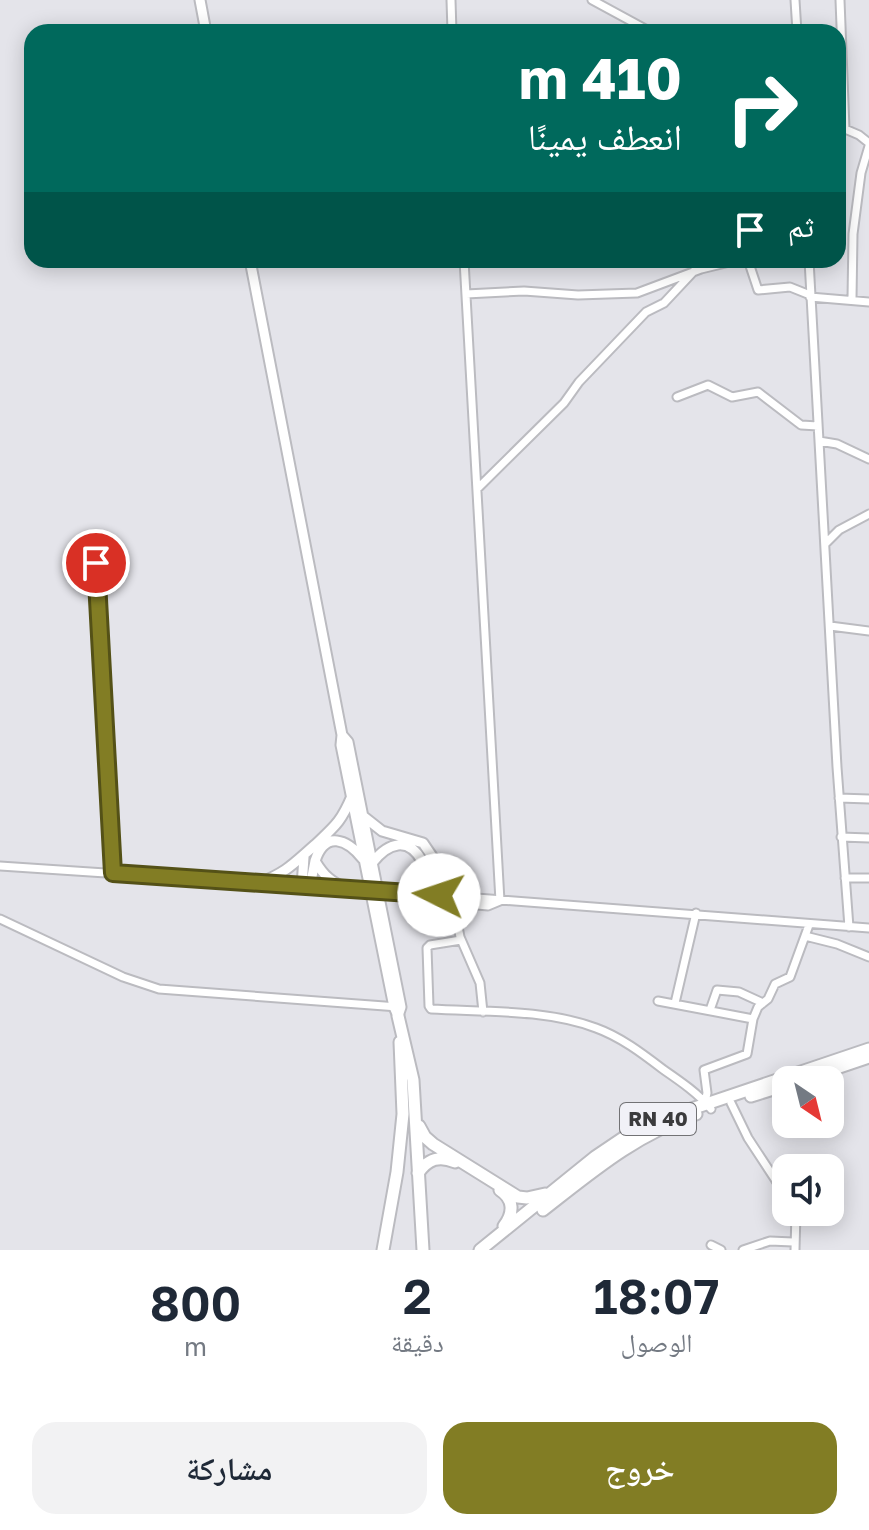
<!DOCTYPE html>
<html lang="ar">
<meta charset="utf-8">
<style>
:root{--surface:#fff;--page:#f2f2f3;--text:#1f2937;--muted:#747a83;--accent:#827d24}
body{margin:0;font-family:"Golos Text","Noto Naskh Arabic",sans-serif;background:var(--page);color:var(--text);direction:rtl;height:100vh;display:flex;flex-direction:column;font-size:30px;white-space:nowrap}
*{box-sizing:border-box;margin:0}
p{font-size:26px;color:var(--muted)}
.icon{flex:none;width:44px;height:44px;fill:none;stroke:currentColor;stroke-width:2;stroke-linecap:round;stroke-linejoin:round}
.map{position:relative;height:1250px;overflow:hidden;direction:ltr}
.drawer{display:flex;flex-direction:column;background:var(--surface);flex:1}
.drawer>*{flex:none}
.banner{position:absolute;left:24px;top:24px;width:822px;height:244px;border-radius:24px;box-shadow:0 4px 20px #0003;direction:rtl;background:#00695c;color:#fff;overflow:hidden}
.needle{width:52px;rotate:145deg}
.fabs{position:absolute;left:772px;top:1066px;display:grid;gap:16px}
.fabs a{display:grid;place-items:center;width:72px;height:72px;border-radius:16px;background:var(--surface);box-shadow:0 4px 20px #0003;font-size:40px}
.pin{position:absolute;display:grid;place-items:center;width:68px;height:68px;color:#fff;margin:-34px;border:4px solid #fff;border-radius:50%;box-shadow:0 2px 8px #0007}
.me{position:absolute;width:88px;margin:-44px;rotate:274deg;stroke-linejoin:round;filter:drop-shadow(0 0 6px #0008)}
.turn{display:flex;align-items:center;gap:28px;height:168px;padding:0 32px;font-size:36px}
.turn .icon{width:104px;height:104px;stroke-width:2.5}
.turn b{display:block;font-size:56px;line-height:68px}
.then{display:flex;align-items:center;height:76px;padding:0 32px;background:#0003;gap:16px;font-size:30px}
.eta{display:flex;justify-content:space-evenly;align-items:center;height:136px;text-align:center}
.eta b{font-size:48px;font-weight:600;line-height:56px}
.primary-button{display:flex;gap:16px;margin-top:auto;padding:16px 32px}
.primary-button a{flex:1;height:92px;border-radius:24px;background:var(--accent);color:#fff;font-size:32px;font-weight:600;line-height:92px;text-align:center}
.primary-button a+a{background:var(--page);color:var(--text)}
.map>svg:first-child{display:block}
.lines{fill:none;stroke-linecap:round;stroke-linejoin:round}
.minor-casing{stroke:#bbbbc0;stroke-width:11}
.major-casing{stroke:#bbbbc0;stroke-width:13}
.highway-casing{stroke:#bbbbc0;stroke-width:15}
.minor{stroke:#fff;stroke-width:7}
.major{stroke:#fff;stroke-width:9}
.highway{stroke:#fff;stroke-width:11}
.minor-bridge-casing{stroke:#bbbbc0;stroke-width:11;stroke-linecap:butt}
.minor-bridge{stroke:#fff;stroke-width:7}
.route-casing{stroke:#545117;stroke-width:20}
.route{stroke:#827d24;stroke-width:14}
.labels{text-anchor:middle;stroke-width:8;stroke-linejoin:round;paint-order:stroke}
.shield{fill:#f1f1f7;stroke:#727275;stroke-width:2}
.shield-label{font-size:20px;font-weight:bold;fill:#3b3b3d}
</style>
<div class="map">
<svg width="869" height="1250" viewBox="0 0 869 1250">
<rect width="100%" height="100%" fill="#e4e4ea"/>
<g class="lines">
<g class="minor-casing">
<path id="minor" d="M451 0 452 32
M592 0 651 32
M795 0 797 32
M840 0 845 129
M838 126 859 135 869 143
M464 260 500 901 488 906 456 903 454 905 460 937 480 983 483 1012
M748 260 758 290 790 287 810 295
M809 260 837 767 849 927
M466 294 524 291 578 295 637 293 701 269 738 260
M810 297 869 302
M852 299 853 234 861 173 869 146
M677 397 708 385 732 397 758 392 801 425 818 426
M819 441 837 444 869 459
M477 489 564 403 579 382 646 312 664 303 694 271
M826 543 839 530 869 514
M96 563 113 873
M830 626 869 631
M839 798 869 799
M841 837 869 838
M0 866 302 886
M845 878H869
M397 892 869 928
M0 919 123 977 159 989 398 1007
M805 936 837 944 869 957
M461 940 430 945 427 948 429 1006 431 1009C485 1012 545 1009 596 1028 621 1037 643 1054 664 1070 680 1081 699 1094 711 1109
M658 1001 753 1019
M675 1003 696 913
M710 1010 717 990 739 992 763 1003
M705 1102 707 1093 704 1070 747 1054 753 1019 758 1007 768 999 775 984 790 977 809 925
M731 1103 748 1138 786 1196
M711 1245 721 1250
M743 1250 770 1241 793 1242
M795 1250 796 1212"/>
</g>
<g class="major-casing">
<path id="major" d="M200 0 206 32
M250 260 342 735 341 745 394 1007 398 1016
M342 735 348 742 401 1007 398 1016
M363 816 382 831 423 843 446 877 474 899
M373 862C388 843 408 836 422 861 418 878 410 886 393 892
M423 864 434 895
M438 866 439 895
M258 884C288 871 291 866 315 845 335 826 341 822 352 796
M302 886 304 857
M310 887 315 861
M347 889C331 882 324 876 315 861 325 830 347 839 363 859"/>
</g>
<g class="highway-casing">
<path id="highway" d="M398 1016 413 1080 423 1250
M801 1080 869 1057
M751 1096 786 1085
M419 1126 425 1137 433 1144 518 1197 527 1198 545 1194
M418 1173C428 1159 439 1155 455 1162
M500 1190C514 1199 514 1213 504 1226
M543 1210C593 1171 635 1135 696 1114
M383 1250 397 1172 403 1114 400 1042
M480 1250 595 1157 641 1126 869 1049"/>
</g>
<use href="#minor" class="minor"/>
<use href="#major" class="major"/>
<use href="#highway" class="highway"/>
<g class="minor-bridge-casing">
<path id="minor-bridge" d="M302 886 393 892"/>
</g>
<use href="#minor-bridge" class="minor-bridge"/>
</g>
<g class="lines">
<g class="route-casing">
<path id="route" d="M96 563 113 873 439 895"/>
</g>
<use href="#route" class="route"/>
</g>
<g class="labels">
<rect class="shield" x="620" y="1103" width="76" height="32" rx="6"/>
<g class="shield-label">
<text x="658" y="1126">RN 40</text>
</g>
</g>
</svg>
<div class="fabs">
<a><svg class="needle" viewBox="-14 -14 28 28"><path d="M0-13l5 13h-10z" fill="#e53935"/><path d="M0 13l5-13h-10z" fill="#747a83"/></svg></a>
<a><svg class="icon" aria-label="sound" viewBox="0 0 24 24"><path d="M4 9h4l5-4v14l-5-4H4zM17 9q2 3 0 6"/></svg></a>
</div>
<div class="pin" style="left:96px;top:563px;background:#d93025"><svg class="icon" aria-label="arrive" viewBox="0 0 24 24"><path d="M6 21V4h12l-3 4 3 4H6"/></svg></div>
<svg class="me" style="left:439px;top:895px" viewBox="-20 -20 40 40"><circle r="19" fill="#fff"/><path d="M0-13L10 11 0 6-10 11z" fill="#827d24"/></svg>
<div class="banner">
<div class="turn"><svg class="icon" aria-label="right" viewBox="0 0 24 24"><path d="M7 20v-9h11M14 6l5 5-5 5"/></svg><div><b>410 m</b>انعطف يمينًا</div></div>
<div class="then">ثم<svg class="icon" aria-label="arrive" viewBox="0 0 24 24"><path d="M6 21V4h12l-3 4 3 4H6"/></svg></div>
</div>
</div>
<section class="drawer">
<div class="eta">
<div><b>18:07</b><p>الوصول</p></div>
<div><b>2</b><p>دقيقة</p></div>
<div><b>800</b><p>m</p></div>
</div>
<div class="primary-button"><a>خروج</a><a>مشاركة</a></div>
</section>
